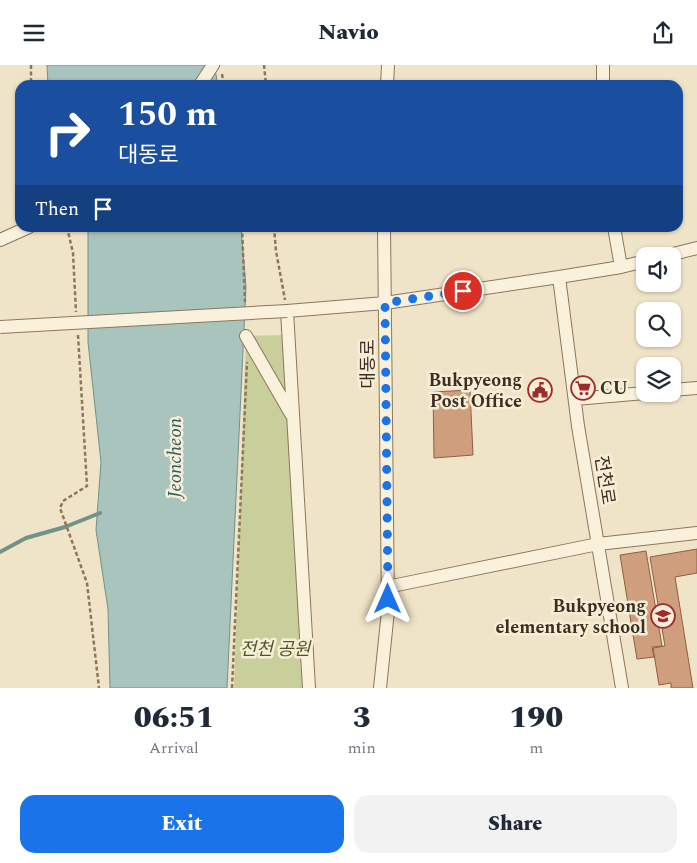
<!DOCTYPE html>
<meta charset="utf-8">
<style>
:root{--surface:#fff;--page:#f2f2f3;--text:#1f2937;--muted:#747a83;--accent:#1a73e8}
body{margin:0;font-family:Spectral,"Noto Sans KR",serif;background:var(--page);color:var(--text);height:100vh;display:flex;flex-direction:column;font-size:19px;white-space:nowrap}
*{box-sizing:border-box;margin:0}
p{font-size:16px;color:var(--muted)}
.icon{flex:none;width:28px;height:28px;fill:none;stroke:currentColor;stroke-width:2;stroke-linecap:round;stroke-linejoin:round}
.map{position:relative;height:623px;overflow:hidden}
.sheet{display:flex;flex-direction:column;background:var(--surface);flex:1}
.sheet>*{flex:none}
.guide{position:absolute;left:15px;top:15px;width:668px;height:152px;border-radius:15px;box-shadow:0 1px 4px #0004;background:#1a4fa0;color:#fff;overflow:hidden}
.fabs{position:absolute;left:636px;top:182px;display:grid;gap:10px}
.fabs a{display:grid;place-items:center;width:45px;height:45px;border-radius:10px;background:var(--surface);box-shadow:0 1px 4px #0004;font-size:25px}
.pin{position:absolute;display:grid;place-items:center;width:42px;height:42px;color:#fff;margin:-21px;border:2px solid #fff;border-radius:50%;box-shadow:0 1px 5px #0007}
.me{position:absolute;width:55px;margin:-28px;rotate:0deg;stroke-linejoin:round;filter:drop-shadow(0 0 4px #0008)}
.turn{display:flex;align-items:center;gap:18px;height:105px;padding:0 20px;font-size:22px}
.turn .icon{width:65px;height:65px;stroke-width:2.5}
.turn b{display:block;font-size:35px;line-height:42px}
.then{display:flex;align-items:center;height:48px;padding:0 20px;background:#0003;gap:10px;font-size:19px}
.eta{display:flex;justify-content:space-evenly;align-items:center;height:85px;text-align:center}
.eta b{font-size:30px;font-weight:800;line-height:35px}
.action{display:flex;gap:10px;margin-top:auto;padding:10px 20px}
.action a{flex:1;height:58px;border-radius:15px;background:var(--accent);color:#fff;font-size:20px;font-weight:800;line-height:58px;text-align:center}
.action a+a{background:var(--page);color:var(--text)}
header{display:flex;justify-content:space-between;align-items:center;height:65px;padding:0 20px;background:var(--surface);font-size:22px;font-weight:800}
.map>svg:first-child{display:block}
.green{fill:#c9cf9b}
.water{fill:#a9c4bc;stroke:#6f938a}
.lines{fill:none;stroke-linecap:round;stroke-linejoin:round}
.stream{stroke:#6f938a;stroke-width:4}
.building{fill:#cf9f7d;stroke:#8d5f41}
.minor-casing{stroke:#8d765c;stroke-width:14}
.path{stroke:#8d765c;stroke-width:2.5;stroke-dasharray:4 2.5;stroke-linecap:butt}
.minor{stroke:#faf1dc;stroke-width:12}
.minor-bridge-casing{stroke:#8d765c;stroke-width:14;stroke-linecap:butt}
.minor-bridge{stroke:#faf1dc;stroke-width:12}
.route{stroke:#1a73e8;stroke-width:9;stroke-dasharray:0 16.2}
.labels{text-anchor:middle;stroke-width:5;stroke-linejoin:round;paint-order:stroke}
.street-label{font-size:18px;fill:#3d2e20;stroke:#f7eed8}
.poi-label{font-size:18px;font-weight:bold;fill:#3d2e20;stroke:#f7eed8;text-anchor:end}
.park-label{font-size:18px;font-style:italic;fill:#4d5a26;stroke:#f7eed8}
.water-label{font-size:19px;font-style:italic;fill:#2f5d5a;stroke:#f7eed8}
</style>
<header><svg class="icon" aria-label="menu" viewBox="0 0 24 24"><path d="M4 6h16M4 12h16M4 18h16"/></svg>Navio<svg class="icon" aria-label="share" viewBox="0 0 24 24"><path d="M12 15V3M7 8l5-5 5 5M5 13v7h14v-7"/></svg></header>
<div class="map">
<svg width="697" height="623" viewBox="0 0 697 623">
<rect width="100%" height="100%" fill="#f0e4c8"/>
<path class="green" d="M289 270 316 623H234L246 271Z"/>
<path class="water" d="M47 0H214L218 20H48Z
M88 163H241L246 222 227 623H110L108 544 96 465 101 397 88 277Z"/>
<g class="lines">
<path class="stream" d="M0 487 26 473 65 462 100 448"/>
</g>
<path class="building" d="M470 325 473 390 434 393 433 327Z
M697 484V508L675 512 693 623H671V618L659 620 653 583 665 581 650 492Z
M646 486 662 581 652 582 654 592 637 594 620 490Z"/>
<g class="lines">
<g class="minor-casing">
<path id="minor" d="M603 0V20
M200 20 213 0
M387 20 388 0
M614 162 621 202
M0 175 29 162
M665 191 697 183
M559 212 578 361 622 623
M246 271 291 349
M672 325 697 323
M575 334 645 328
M387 522 598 479 697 468
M309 623 287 246 385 238 559 212 621 202 645 196
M380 623 388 546 384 162"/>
</g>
<path class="path" d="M31 0V20
M264 0 266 20
M222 9 224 20
M67 162 73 188 76 247
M242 162 245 237
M274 162 276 186 285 235
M78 270 87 421 63 436 60 443 87 518 99 623
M232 623 247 297"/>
<use href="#minor" class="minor"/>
<g class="minor-bridge-casing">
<path id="minor-bridge" d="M0 262 287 246"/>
</g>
<use href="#minor-bridge" class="minor-bridge"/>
</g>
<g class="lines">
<path class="route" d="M388 534 385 238 463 226"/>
</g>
<defs>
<g id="supermarket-ring" transform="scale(1.25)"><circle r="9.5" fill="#f7eed8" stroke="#9e2a2b" stroke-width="1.5"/><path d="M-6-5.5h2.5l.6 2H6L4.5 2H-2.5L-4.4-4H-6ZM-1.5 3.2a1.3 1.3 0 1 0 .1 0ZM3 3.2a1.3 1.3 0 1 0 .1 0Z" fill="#9e2a2b"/></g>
<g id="civic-ring" transform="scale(1.25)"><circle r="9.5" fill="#f7eed8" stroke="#9e2a2b" stroke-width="1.5"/><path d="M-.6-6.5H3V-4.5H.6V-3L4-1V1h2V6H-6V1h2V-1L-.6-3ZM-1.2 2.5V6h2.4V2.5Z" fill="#9e2a2b"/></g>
<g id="school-ring" transform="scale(1.25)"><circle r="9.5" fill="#f7eed8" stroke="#9e2a2b" stroke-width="1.5"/><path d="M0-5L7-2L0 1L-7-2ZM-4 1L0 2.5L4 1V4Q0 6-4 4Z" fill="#9e2a2b"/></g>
</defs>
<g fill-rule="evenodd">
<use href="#supermarket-ring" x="583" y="323"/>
<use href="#civic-ring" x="540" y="325"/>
<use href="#school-ring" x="663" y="551"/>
</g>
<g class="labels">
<g class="street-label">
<text transform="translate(368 299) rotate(-90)" y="6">대동로</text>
<text transform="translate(605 415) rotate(81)" y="6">전천로</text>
</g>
<g class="poi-label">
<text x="522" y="321">Bukpyeong<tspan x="522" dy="21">Post Office</tspan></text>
<text x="600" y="329" text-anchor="start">CU</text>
<text x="646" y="547">Bukpyeong<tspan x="646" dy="21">elementary school</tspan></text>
</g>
<g class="park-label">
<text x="275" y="590">전천 공원</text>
</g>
<g class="water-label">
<text transform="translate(174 393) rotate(-90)" y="7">Jeoncheon</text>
</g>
</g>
</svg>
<div class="fabs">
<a><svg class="icon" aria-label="sound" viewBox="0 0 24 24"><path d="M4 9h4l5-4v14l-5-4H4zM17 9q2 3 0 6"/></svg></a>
<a><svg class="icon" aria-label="search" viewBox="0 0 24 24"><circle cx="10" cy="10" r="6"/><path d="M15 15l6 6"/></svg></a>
<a><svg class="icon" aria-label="layers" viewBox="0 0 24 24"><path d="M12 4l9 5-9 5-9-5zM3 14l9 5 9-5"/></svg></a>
</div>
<div class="pin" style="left:463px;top:226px;background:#d93025"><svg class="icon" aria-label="arrive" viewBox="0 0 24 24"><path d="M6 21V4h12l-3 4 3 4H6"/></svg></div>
<svg class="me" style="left:388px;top:534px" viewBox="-20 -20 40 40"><path d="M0-17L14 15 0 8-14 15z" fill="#1a73e8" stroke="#fff" stroke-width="4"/></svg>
<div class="guide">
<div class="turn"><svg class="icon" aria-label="right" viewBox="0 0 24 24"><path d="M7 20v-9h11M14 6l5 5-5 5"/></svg><div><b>150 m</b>대동로</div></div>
<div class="then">Then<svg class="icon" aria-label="arrive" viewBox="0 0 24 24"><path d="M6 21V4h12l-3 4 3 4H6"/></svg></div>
</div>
</div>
<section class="sheet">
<div class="eta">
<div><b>06:51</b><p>Arrival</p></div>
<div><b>3</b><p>min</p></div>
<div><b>190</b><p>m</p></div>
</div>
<div class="action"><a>Exit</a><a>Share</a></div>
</section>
